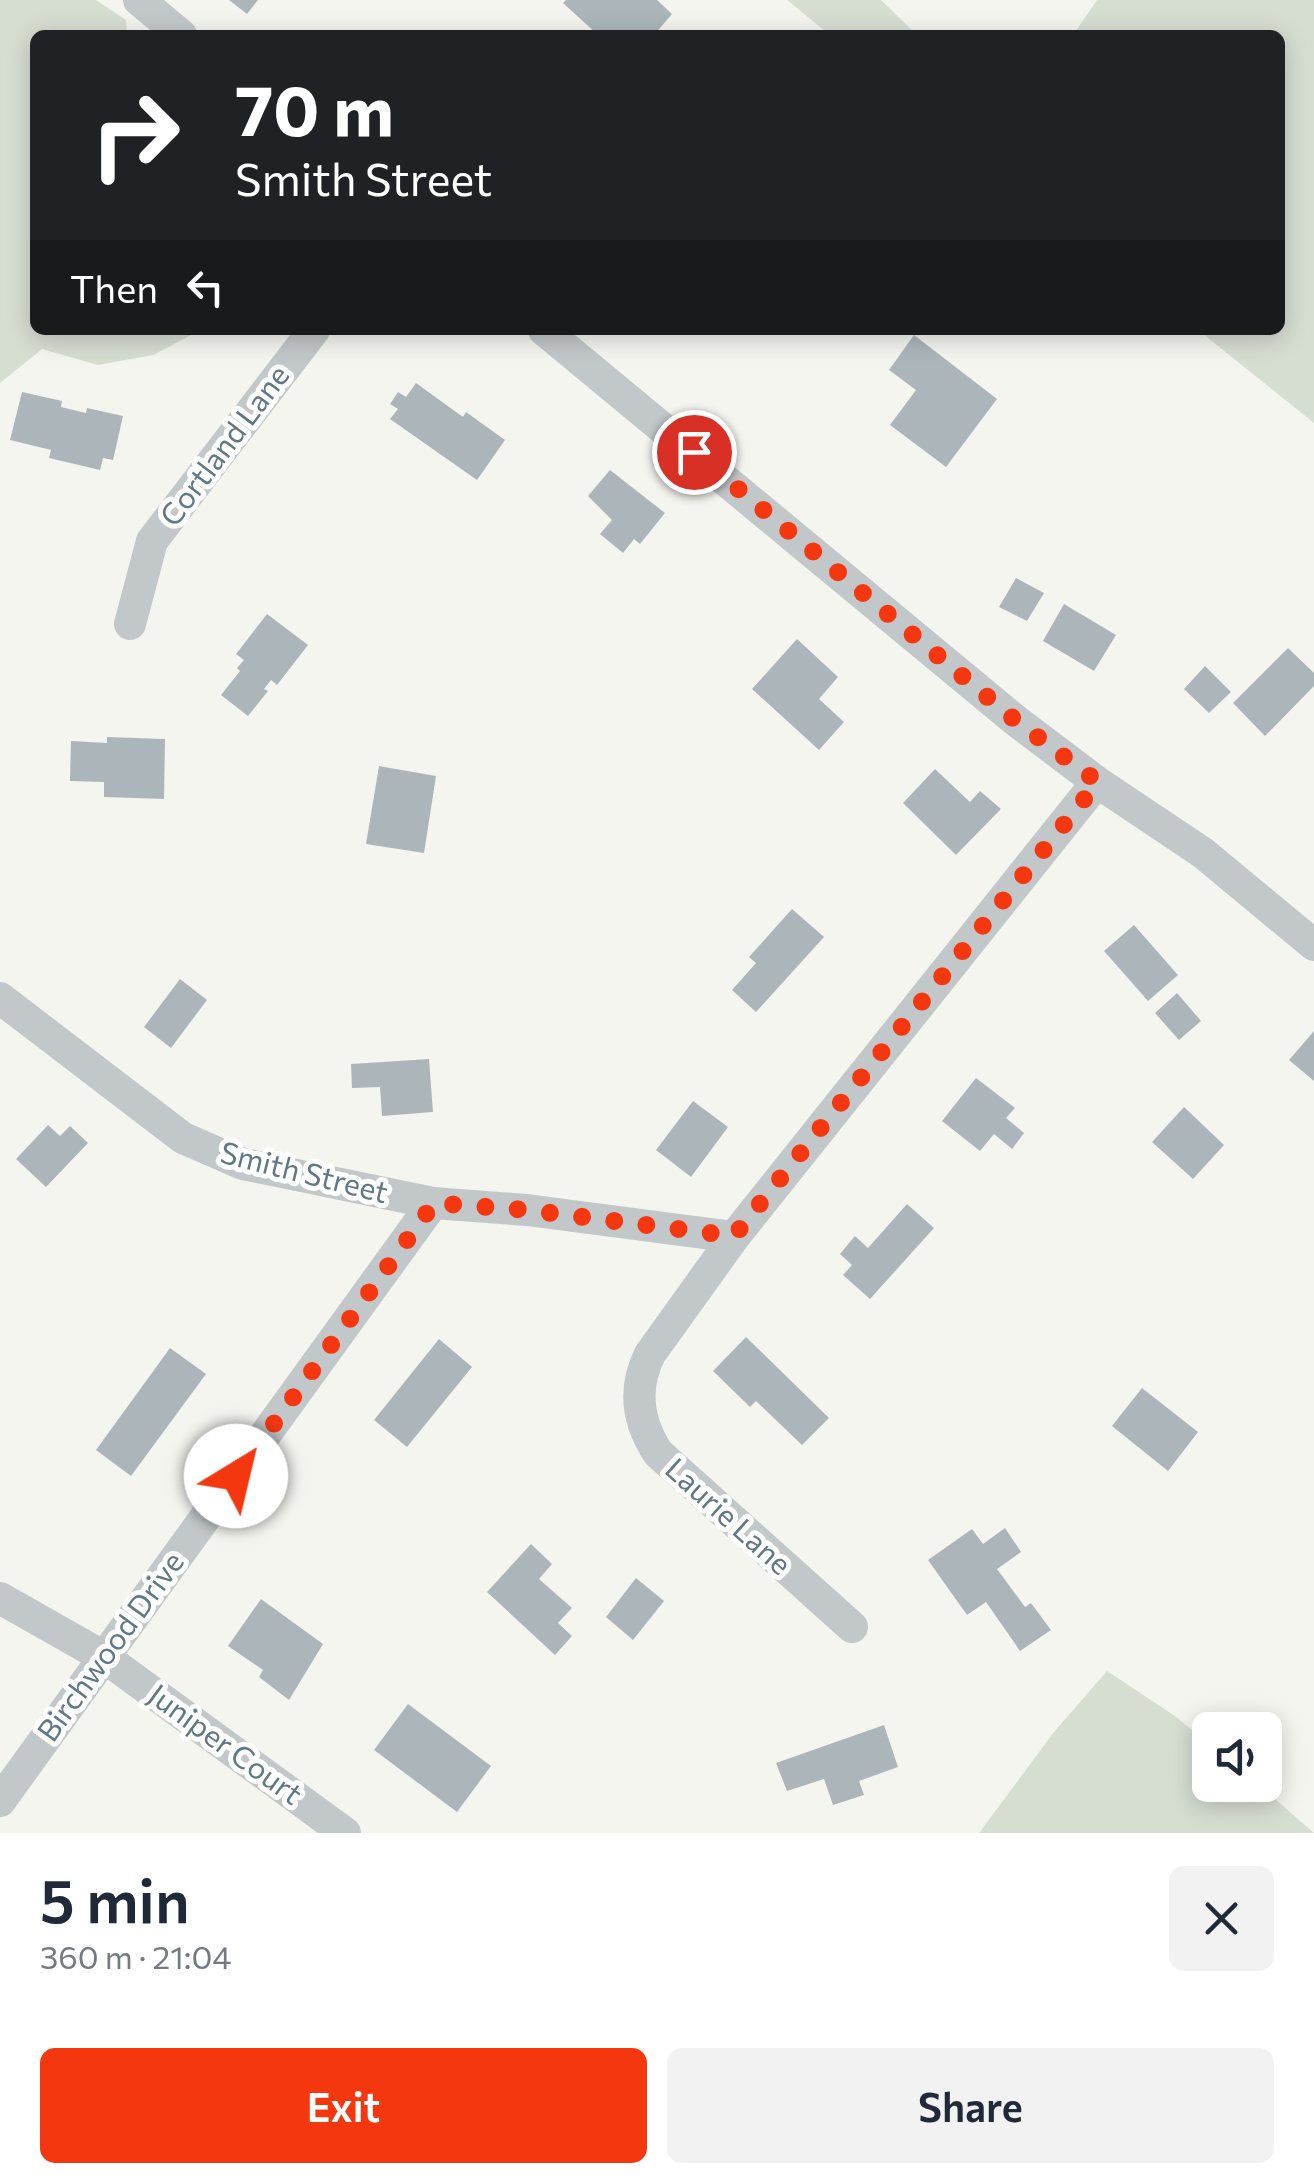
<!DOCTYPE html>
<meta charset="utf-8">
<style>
:root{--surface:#fff;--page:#f2f2f3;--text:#1f2937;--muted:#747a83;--accent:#f53710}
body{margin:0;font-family:Commissioner,sans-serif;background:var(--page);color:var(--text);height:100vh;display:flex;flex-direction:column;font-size:38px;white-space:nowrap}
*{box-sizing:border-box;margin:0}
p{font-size:32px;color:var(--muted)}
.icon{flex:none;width:55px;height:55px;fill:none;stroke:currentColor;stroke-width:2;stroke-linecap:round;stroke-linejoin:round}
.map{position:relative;height:1833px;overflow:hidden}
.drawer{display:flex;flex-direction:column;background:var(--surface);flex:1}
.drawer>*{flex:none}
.hud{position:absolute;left:30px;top:30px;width:1255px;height:305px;border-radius:15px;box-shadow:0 5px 25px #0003;background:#202124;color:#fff;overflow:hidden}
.fabs{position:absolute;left:1192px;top:1712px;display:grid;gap:20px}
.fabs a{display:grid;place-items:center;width:90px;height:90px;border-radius:15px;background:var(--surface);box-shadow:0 5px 25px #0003;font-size:50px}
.pin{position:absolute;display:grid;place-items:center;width:85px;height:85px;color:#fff;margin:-42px;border:5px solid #fff;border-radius:50%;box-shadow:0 2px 10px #0007}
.me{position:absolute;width:110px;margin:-55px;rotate:36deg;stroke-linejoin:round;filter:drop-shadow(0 0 8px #0008)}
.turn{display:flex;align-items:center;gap:35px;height:210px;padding:0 40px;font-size:45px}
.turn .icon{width:130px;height:130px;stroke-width:2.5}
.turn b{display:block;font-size:70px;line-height:85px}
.then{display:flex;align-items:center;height:95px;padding:0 40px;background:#0003;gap:20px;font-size:38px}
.round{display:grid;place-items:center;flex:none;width:105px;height:105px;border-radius:15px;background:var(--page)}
.overview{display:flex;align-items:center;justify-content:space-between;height:170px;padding:0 40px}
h1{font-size:60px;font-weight:600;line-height:75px}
.button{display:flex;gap:20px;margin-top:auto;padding:20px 40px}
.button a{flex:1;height:115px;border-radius:15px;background:var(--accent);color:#fff;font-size:40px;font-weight:600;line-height:115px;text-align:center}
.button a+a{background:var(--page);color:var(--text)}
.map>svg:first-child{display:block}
.green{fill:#d6ddd1}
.building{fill:#acb6ba}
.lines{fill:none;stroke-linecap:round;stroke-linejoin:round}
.minor{stroke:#c2c7ca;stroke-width:32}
.route{stroke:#f53710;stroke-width:18;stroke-dasharray:0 32.4}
.labels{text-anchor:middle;stroke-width:10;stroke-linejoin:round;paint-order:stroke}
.street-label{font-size:30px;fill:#607785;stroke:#fff}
</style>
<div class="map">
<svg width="1314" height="1833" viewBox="0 0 1314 1833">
<rect width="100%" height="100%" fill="#f5f5f0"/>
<path class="green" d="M0 0H96L126 20 127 35H35V330H201L153 355 98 365 42 349 0 383Z
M787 0H881L917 35H830Z
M1097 0H1314V423L1198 330H1280V35H1073Z
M1107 1671 1175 1716 1210 1745V1785H1259L1314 1833H979L1054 1732Z"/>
<path class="building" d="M229 0H258L247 14Z
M566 0H657L672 14 654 35H598L563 3Z
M914 335 997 399 946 467 890 425 916 390 889 370Z
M416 383 463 417 466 412 505 440 477 480 390 419 398 409 390 404 398 392 406 397Z
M22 392 62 401 61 407 86 413 87 408 123 416 113 460 103 458 100 470 49 458 51 450 10 440Z
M610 470 665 513 640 544 634 539 623 553 600 534 612 520 588 496Z
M1016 578 1044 593 1027 621 999 607Z
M1064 604 1116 635 1094 671 1043 641Z
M267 614 308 645 277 685 271 680 264 689 268 691 248 716 221 695 240 671 237 668 244 660 236 654Z
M797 639 838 677 819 699 844 722 819 750 752 689Z
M1288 648 1314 673V686L1265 736 1233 703Z
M1205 666 1231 692 1209 713 1184 689Z
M107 737 165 739 164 799 104 797V782L70 781 71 741 107 743Z
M379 766 436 776 424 853 366 844Z
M935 769 970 802 980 791 1001 809 956 855 903 803Z
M792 909 824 937 756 1012 732 990 756 963 749 957Z
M1134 925 1178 975 1148 1001 1104 951Z
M180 979 207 1000 171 1048 144 1027Z
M1177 993 1201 1021 1179 1040 1155 1013Z
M1314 1031V1081L1289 1060Z
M429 1059 433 1112 382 1116 380 1087 352 1088 351 1064Z
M976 1078 1015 1108 1006 1118 1024 1133 1012 1149 994 1134 980 1151 942 1121Z
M693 1101 728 1127 691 1177 656 1150Z
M1184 1107 1224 1145 1193 1179 1152 1142Z
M48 1125 60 1136 70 1126 88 1143 46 1187 16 1159Z
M907 1204 934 1228 870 1299 843 1275 852 1265 840 1254 855 1236 868 1248Z
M746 1337 829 1418 802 1445 756 1401 750 1407 713 1371Z
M439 1339 472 1367 407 1447 374 1420Z
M170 1348 206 1374 131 1476 96 1450Z
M1142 1388 1198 1432 1168 1471 1112 1426Z
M1005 1528 1021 1552 997 1569 1025 1607 1031 1603 1051 1630 1020 1651 986 1602 967 1615 928 1560 972 1529 983 1544Z
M531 1544 552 1564 539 1579 572 1608 558 1623 572 1636 555 1655 487 1592Z
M636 1578 664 1601 633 1640 606 1617Z
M261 1599 323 1644 289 1700 259 1677 263 1670 228 1646Z
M408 1704 491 1766 457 1812 374 1750Z
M884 1725 898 1767 859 1781 864 1795 833 1805 824 1779 787 1791 776 1763Z"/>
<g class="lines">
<path class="minor" d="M139 0 181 35
M544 330 1015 720 1097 782 1203 853 1314 945
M130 624 152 541 314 330
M0 998 183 1138 243 1164 433 1203 527 1210 734 1237
M0 1598 104 1657 345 1833
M852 1627 658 1453C637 1421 633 1388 650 1354L734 1237 1097 782
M0 1801 433 1203"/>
</g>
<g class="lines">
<path class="route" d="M236 1476 434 1203 528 1210 734 1236 1098 782 1015 720 694 452"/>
</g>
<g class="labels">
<g class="street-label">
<text transform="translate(225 446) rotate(-53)" y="10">Cortland Lane</text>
<text transform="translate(304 1173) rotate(14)" y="10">Smith Street</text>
<text transform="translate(728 1517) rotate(42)" y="10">Laurie Lane</text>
<text transform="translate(111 1647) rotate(-54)" y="10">Birchwood Drive</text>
<text transform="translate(225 1745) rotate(36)" y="10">Juniper Court</text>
</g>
</g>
</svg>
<div class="fabs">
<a><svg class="icon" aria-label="sound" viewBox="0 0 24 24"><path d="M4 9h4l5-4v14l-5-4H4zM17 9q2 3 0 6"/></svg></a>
</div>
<div class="pin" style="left:694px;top:452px;background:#d93025"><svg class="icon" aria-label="arrive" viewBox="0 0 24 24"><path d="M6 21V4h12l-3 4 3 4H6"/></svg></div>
<svg class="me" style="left:236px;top:1476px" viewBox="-20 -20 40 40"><circle r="19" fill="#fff"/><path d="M0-13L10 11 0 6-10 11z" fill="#f53710"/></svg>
<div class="hud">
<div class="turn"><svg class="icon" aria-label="right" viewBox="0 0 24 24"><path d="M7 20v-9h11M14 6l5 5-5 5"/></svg><div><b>70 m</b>Smith Street</div></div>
<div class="then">Then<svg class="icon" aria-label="left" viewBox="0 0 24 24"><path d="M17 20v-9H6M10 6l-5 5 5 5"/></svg></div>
</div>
</div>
<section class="drawer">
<div class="overview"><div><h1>5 min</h1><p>360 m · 21:04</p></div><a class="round"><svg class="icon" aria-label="close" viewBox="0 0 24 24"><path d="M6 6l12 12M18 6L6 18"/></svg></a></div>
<div class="button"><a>Exit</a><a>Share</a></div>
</section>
